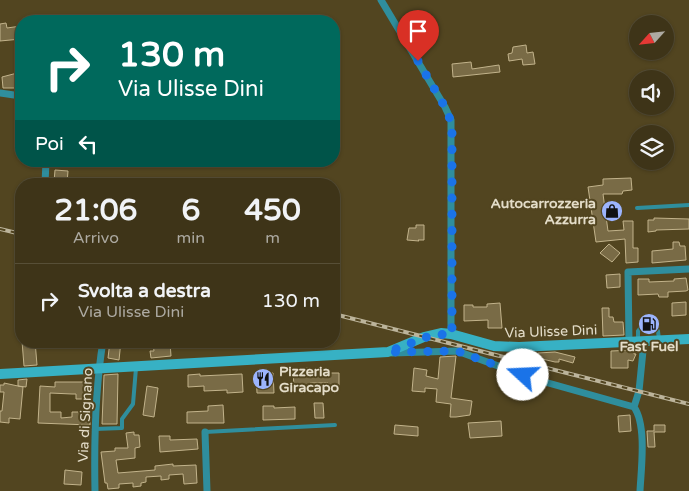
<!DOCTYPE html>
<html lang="it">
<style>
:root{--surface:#3e3418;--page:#493f25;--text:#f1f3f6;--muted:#adaaa2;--line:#574f37}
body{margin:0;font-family:"Varela Round",sans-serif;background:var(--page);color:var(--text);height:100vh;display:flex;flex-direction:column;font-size:19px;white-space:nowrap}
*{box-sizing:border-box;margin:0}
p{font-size:16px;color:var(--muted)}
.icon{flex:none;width:28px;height:28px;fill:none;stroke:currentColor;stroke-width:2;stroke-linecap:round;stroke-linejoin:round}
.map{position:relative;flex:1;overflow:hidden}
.sheet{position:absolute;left:15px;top:178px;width:325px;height:170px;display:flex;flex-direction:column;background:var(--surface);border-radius:20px;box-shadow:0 1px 4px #0004,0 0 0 1px var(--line)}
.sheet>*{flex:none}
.banner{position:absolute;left:15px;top:15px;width:325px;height:152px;border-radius:20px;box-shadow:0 1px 4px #0004,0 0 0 1px var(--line);background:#00695c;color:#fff;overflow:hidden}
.needle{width:32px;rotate:243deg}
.buttons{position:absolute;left:629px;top:15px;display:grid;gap:10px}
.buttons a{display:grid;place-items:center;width:45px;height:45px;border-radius:50%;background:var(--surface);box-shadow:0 1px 4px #0004,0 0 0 1px var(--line);font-size:25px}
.pin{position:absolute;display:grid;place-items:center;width:42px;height:42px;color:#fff;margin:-51px -21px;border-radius:50% 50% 50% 0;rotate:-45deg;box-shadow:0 0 5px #0007}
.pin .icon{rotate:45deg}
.me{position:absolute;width:55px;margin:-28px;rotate:290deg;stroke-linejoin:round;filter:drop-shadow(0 0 4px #0008)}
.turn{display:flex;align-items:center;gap:18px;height:105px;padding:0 20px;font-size:22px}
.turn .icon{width:65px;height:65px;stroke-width:2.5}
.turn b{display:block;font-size:35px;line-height:42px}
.then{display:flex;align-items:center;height:48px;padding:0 20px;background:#0003;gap:10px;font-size:19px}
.eta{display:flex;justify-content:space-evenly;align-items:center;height:85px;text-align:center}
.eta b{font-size:30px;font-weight:800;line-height:35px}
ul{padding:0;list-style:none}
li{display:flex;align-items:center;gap:15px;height:75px;padding:0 20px;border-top:1px solid var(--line)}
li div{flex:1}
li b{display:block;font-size:19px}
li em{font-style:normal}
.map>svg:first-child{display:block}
.building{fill:#796b46;stroke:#c2b38b}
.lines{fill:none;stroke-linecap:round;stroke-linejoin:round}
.lane{stroke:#2f8e9d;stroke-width:4}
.street{stroke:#2f8e9d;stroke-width:7}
.secondary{stroke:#37b1c4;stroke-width:10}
.rail-casing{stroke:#bcb49b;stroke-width:4}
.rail{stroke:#524520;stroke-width:2;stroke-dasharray:5.5;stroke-linecap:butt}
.route{stroke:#1a73e8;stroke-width:9;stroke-dasharray:0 16.2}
.labels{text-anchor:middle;stroke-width:4;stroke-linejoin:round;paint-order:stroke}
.poi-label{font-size:14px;font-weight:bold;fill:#e4ddc9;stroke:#524520;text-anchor:end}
.street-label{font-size:14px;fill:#e4ddc9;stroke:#524520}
</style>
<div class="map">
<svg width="689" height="491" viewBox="0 0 689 491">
<rect width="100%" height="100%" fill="#524520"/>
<path class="building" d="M6 23 7 28 21 26V39L0 41V24Z
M526 45 527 53 533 52 535 64 523 65 522 59 509 61 508 54 512 53 513 47Z
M471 62 472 69 499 65 500 72 453 77 452 64Z
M21 72V91L16 90V88H3L2 77Z
M55 170 68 171 67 183 54 182Z
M631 178 632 190 623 191 622 194H603L608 231 624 230 623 221H633V248H638V262L626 263 625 239 596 242 588 187 603 185V179Z
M654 218 689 219V229L656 230V231L648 232V220H654Z
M416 225H424V240H418L419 241 407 240 409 228H416Z
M673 242H679L680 246H685L686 260 652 263V251L673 249Z
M609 244 620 253 612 262 600 253Z
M620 274V287L607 288 606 275Z
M686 278 688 290 686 291 668 292V297H659L658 294 638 295V279H649V282L674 281V279Z
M686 302V315L672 316V303Z
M500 303 502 328H488V320L464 321V305H473V307H487V304Z
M602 308H609V317H613L614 322H623L624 335 603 336Z
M22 341H35L37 365 24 366Z
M110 341H121L119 360 108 358Z
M170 342 171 356 151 358 150 351H154L153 344Z
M634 350V354H636L633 361 628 360V368H611V351Z
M555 352 575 357 573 363 559 359V362H555L538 358V353Z
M456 356 451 398 472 401 470 415 456 417H450L451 404 436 402 437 389 425 388V392L412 391 414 368 427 370 426 376 438 379 440 357Z
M310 368V373H339V390H328V383H310L309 387 294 388 293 369Z
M256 373H273L274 393H257Z
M118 374 117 424H102L104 375Z
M200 374V376L242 374 243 392 227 393V390L204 391V386L188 387V375Z
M27 379 26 387 18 386 23 387 20 419 9 418V423L0 422V411H2L4 392H0V385H4V383L18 386V380Z
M55 382H85V399H76V394H72L50 393V412H61V418L72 417V412H88V417H90V425L38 423 40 386 55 387Z
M147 386 158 388 154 417 143 415Z
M314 403H323L324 418H315Z
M223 405 224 423H187V412L208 411V406Z
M263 406H274V408L295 407V419L263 420Z
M630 415 631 431 619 432 618 416Z
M501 421 502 436 470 438 468 423Z
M395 425 418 427V436L394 434Z
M654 425H665V432H654L655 447H648L647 431H654Z
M134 432V435H139L140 447 135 448V458L116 460 118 473 155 470V466L173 464V466L196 465 197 483 184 484 183 474 169 475V479L161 480V476L146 477V482L141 483V486L133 487V483L119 484V488L108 489 107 483H105L101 452 115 451V448H128L126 433Z
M159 436H170V440L197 439 198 449 160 452Z
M65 470 82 472 81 485 64 484Z"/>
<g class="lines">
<path class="lane" d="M637 208 689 205
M638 340V331L642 326H654L658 331 659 340
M95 429 122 428V419L133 404 136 368
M205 432 335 425"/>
<path class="street" d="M381 0 445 107 451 120V334
M0 93 21 96
M45 184 46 161
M629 341 628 272 689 269
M392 353 457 351 534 379 634 407C647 425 641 470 640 491
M634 407 639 391 644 341
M205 432 207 491
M95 491C94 441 95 390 103 341"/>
<path class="secondary" d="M0 374 388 352 424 337 441 333 451 334 494 346 519 347 689 339"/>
<g class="rail-casing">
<path id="rail" d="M0 229 21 234
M334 314 689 404"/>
</g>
<use href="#rail" class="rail"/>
</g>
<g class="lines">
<path class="route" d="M418 61 445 107 452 124V334L432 335 388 352 457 351 523 375"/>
</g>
<defs>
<g id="shop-disc" transform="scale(1.125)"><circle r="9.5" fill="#9cb4fd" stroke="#524520"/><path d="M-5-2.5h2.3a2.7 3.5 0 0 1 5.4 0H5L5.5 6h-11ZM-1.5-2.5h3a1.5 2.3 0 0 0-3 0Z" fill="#111"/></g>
<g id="fuel-disc" transform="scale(1.125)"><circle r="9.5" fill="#9cb4fd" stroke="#524520"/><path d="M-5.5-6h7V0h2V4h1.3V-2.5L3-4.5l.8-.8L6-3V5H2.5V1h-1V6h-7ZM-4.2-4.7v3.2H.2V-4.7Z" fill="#111"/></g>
<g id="restaurant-disc" transform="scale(1.125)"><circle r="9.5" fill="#9cb4fd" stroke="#524520"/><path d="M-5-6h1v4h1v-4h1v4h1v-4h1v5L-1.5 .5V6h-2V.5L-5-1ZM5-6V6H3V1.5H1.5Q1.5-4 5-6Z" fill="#111"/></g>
</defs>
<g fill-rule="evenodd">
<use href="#shop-disc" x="612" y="211"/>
<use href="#fuel-disc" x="649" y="324"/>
<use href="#restaurant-disc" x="263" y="379"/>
</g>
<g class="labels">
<g class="poi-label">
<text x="596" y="208">Autocarrozzeria<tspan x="596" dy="16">Azzurra</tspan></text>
<text x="649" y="351" text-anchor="middle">Fast Fuel</text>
<text x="279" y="376" text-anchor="start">Pizzeria<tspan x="279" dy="16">Giracapo</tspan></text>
</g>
<g class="street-label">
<text transform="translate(551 331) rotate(-2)" y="5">Via Ulisse Dini</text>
<text transform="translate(85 415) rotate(-87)" y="5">Via di Signano</text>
</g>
</g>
</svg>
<div class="buttons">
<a><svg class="needle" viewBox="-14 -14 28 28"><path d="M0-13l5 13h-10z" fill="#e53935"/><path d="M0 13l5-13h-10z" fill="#adaaa2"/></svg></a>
<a><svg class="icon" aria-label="sound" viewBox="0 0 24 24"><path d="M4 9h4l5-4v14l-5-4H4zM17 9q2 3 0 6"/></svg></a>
<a><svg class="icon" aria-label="layers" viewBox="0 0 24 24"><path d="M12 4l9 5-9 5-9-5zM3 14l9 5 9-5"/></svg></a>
</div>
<div class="pin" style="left:418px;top:61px;background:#d93025"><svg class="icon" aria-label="arrive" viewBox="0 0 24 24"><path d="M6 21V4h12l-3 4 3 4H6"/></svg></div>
<svg class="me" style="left:523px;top:375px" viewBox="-20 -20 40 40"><circle r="19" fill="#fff"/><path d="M0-13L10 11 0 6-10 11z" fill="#1a73e8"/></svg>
<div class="banner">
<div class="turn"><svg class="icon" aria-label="right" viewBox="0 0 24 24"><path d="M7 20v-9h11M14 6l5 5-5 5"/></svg><div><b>130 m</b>Via Ulisse Dini</div></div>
<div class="then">Poi<svg class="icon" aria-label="left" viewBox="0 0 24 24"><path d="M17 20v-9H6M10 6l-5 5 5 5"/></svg></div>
</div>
<section class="sheet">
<div class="eta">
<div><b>21:06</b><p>Arrivo</p></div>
<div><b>6</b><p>min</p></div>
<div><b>450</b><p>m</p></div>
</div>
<ul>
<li><svg class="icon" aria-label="right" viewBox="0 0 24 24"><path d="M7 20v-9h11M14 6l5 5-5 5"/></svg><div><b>Svolta a destra</b><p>Via Ulisse Dini</p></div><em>130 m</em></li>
</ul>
</section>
</div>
